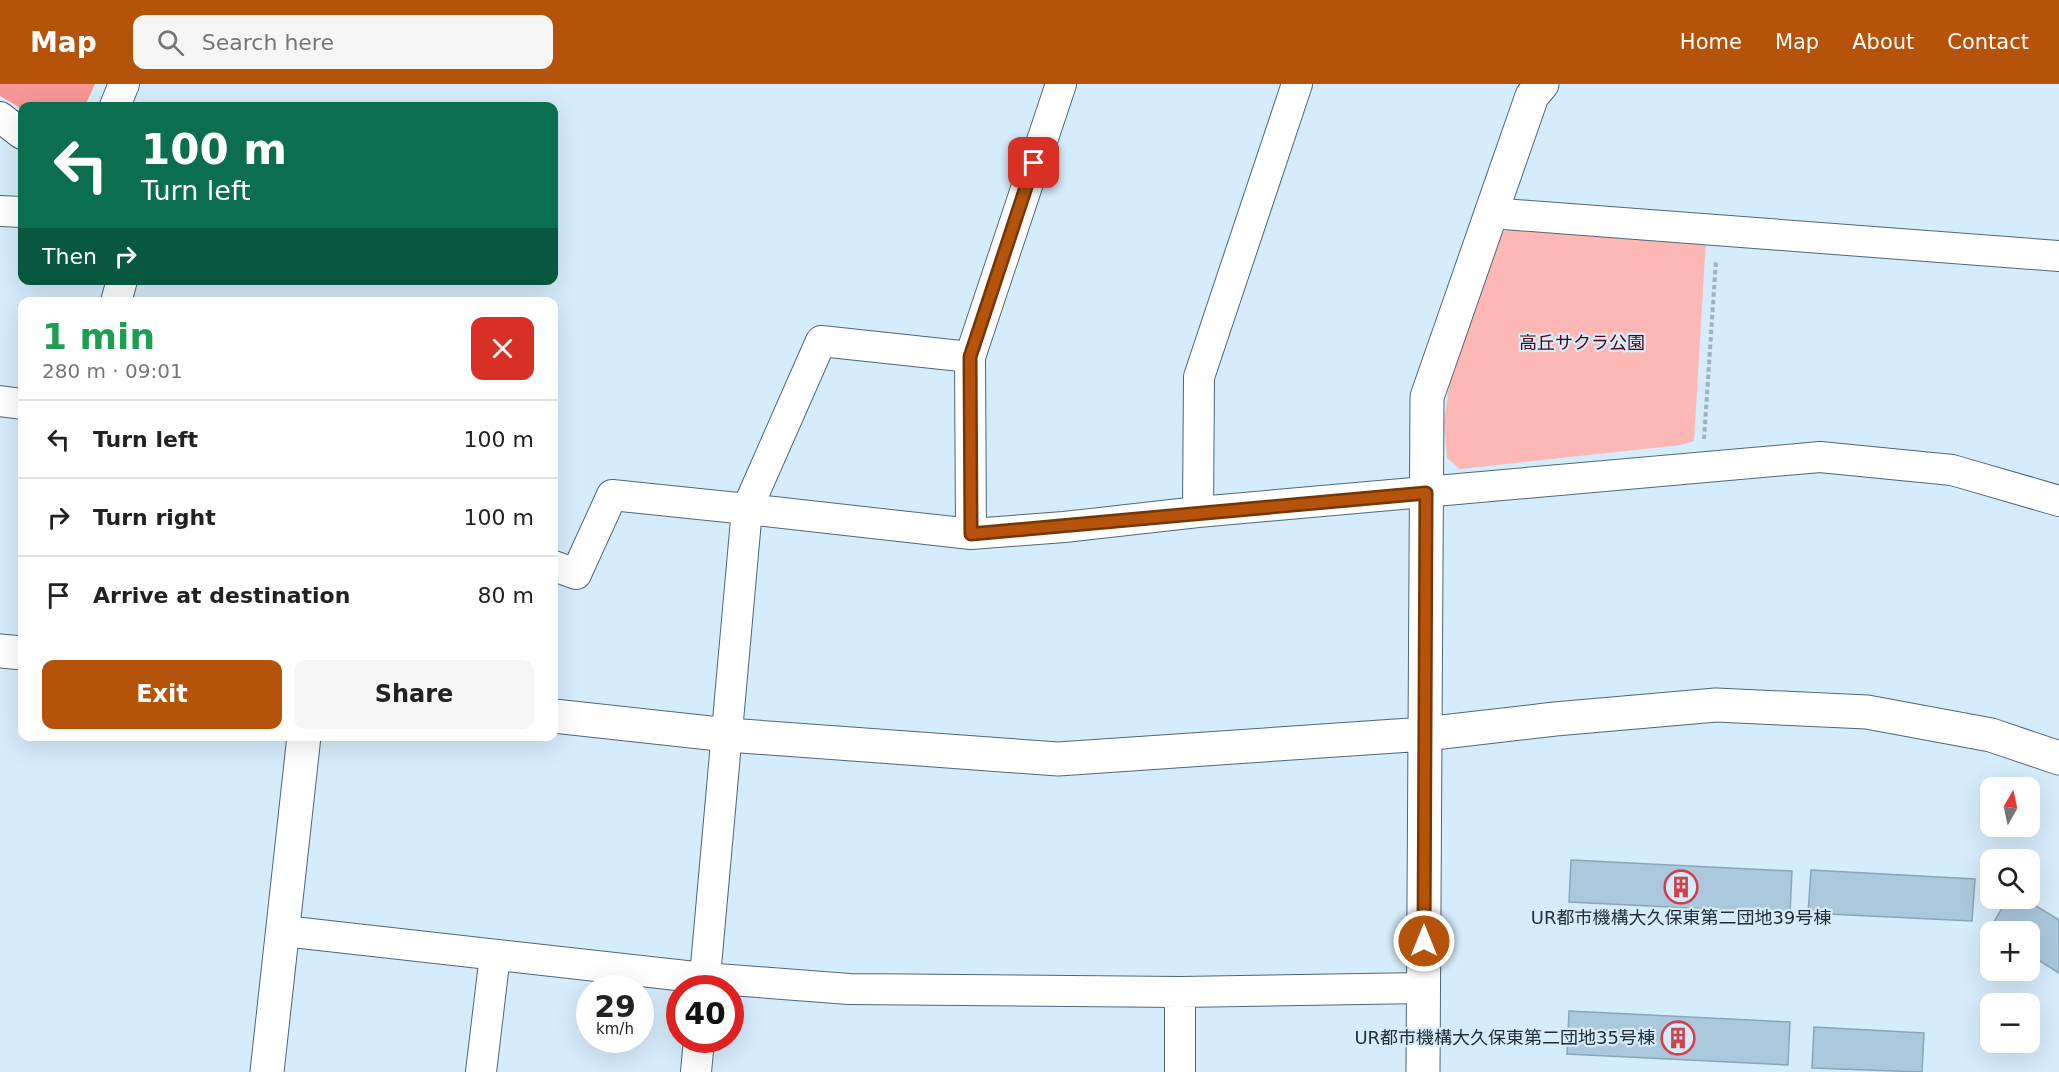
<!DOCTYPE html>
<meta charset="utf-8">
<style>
:root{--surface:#fff;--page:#f6f6f6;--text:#222;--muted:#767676;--line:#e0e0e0;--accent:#b45309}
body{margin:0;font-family:"DejaVu Sans","Noto Sans JP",sans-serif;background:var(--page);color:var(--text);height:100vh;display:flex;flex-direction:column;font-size:22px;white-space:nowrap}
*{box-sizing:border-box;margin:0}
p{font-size:20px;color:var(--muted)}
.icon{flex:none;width:33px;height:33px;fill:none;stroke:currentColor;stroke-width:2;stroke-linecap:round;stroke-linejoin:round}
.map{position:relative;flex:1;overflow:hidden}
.panel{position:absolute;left:18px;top:213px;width:540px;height:444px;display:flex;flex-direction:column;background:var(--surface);border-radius:12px;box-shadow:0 6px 24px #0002}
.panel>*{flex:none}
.top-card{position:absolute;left:18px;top:18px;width:540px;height:183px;border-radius:12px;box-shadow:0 6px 24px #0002;background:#0b6e4f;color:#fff;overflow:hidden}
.needle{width:39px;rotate:9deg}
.controls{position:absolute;left:1980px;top:693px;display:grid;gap:12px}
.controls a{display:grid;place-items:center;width:60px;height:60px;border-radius:12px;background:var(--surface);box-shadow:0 6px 24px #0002;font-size:30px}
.speed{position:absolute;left:576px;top:891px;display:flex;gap:12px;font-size:30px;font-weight:700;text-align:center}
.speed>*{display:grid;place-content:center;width:78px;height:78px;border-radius:50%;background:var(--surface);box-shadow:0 6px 24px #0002;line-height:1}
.speed small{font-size:15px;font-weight:400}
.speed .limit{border:9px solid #d22;background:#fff;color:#111}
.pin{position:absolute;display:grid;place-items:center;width:51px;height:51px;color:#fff;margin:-26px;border-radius:12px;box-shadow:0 3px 9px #0006}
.me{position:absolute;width:66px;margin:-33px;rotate:0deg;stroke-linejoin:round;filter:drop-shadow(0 0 4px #0008)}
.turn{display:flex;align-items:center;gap:21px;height:126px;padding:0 24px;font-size:27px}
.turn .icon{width:78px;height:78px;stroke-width:2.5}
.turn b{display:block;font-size:42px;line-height:51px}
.then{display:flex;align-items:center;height:57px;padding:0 24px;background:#0003;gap:12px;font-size:22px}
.round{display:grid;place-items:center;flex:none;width:63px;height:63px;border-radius:12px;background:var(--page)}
.head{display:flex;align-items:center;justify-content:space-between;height:102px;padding:0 24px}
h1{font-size:36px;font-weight:600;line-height:45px;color:#1e9e55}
.action{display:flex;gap:12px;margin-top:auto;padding:12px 24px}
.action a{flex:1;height:69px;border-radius:12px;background:var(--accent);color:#fff;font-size:24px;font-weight:600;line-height:69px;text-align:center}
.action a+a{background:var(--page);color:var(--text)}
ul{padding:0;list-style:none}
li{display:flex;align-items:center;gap:18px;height:78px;padding:0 24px;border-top:2px solid var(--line)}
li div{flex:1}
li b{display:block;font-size:22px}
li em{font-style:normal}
header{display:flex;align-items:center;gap:36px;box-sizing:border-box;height:84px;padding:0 30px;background:var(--accent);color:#fff}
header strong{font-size:28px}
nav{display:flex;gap:33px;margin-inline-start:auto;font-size:21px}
.search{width:420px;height:54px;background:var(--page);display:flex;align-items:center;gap:15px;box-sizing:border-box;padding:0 21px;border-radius:12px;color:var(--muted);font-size:22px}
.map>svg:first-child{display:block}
.green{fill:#fdb7b4}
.forest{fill:#f69795}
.building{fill:#acc8dc;stroke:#8ba6b9;stroke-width:1.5}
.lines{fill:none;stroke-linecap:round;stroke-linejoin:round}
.minor-casing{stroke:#4e6778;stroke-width:32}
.tertiary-casing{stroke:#4e6778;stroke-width:35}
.path{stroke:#9eb1bf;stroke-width:4;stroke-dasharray:4.5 3;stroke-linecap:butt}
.minor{stroke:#fff;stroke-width:30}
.tertiary{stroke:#fff;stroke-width:33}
.route-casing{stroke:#753606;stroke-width:15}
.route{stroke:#b45309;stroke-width:10}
.labels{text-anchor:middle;stroke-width:4.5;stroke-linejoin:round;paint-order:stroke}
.park-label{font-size:18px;fill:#55000e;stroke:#d5ecfc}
.poi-label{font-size:18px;fill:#232e36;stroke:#d5ecfc}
</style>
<header>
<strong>Map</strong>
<div class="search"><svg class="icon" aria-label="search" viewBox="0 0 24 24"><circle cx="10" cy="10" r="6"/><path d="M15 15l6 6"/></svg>Search here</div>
<nav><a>Home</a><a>Map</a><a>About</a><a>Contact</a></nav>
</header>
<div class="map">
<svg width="2059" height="988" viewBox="0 0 2059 988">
<rect width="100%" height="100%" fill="#d5ecfc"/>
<path class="green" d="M1514 143 1706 155 1694 357 1681 361 1460 385 1447 374 1444 338 1449 303 1499 150Z"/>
<path class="forest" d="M0 0H95L85 22H22V25L0 12Z"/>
<path class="building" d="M1571 776 1792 787 1790 829 1569 818Z
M1811 786 1975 795 1972 837 1808 829Z
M2008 814H2023L2059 836V889L2030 871V848L1989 846Z
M1569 927 1790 938 1788 981 1567 970Z
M1814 943 1924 949 1922 988 1812 984Z"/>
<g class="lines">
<g class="minor-casing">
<path id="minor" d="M115 22 124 0
M0 33 22 50
M0 127 22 128
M1490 129 2059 172
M116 218 122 196
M0 317 22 320
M1198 428 1199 293 1297 0
M971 450 970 273 1061 0
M554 482 576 490 612 411 747 425 821 257 970 273
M284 847 704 894 849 905 1180 908 1423 904
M704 904 747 425 971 450 1064 443 1198 428 1820 373 1952 386 2059 417
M481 988 495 871
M696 988 699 956
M1180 988V908"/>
</g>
<g class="tertiary-casing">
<path id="tertiary" d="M0 567 22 569
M554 632 728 651 1058 675 1425 650 1555 635 1716 621 1867 628 1991 651 2059 674
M267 988 304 652
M1423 988 1427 313 1532 12 1542 0"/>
</g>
<path class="path" d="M1704 355 1716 176"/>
<use href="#minor" class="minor"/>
<use href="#tertiary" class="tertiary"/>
</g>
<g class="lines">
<g class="route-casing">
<path id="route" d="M1034 79 970 273 971 450 1426 409 1424 857"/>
</g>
<use href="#route" class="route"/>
</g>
<defs>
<g id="building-ring" transform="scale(1.725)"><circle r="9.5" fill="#d5ecfc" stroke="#d1414b" stroke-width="1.5"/><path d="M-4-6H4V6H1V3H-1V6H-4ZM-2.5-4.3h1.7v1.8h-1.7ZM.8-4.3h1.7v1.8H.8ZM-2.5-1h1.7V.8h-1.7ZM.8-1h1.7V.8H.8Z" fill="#d1414b"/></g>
</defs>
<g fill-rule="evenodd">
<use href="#building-ring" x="1681" y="803"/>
<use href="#building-ring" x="1678" y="954"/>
</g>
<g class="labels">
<g class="park-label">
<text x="1582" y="265">高丘サクラ公園</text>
</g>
<g class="poi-label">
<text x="1681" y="840">UR都市機構大久保東第二団地39号棟</text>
<text x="1655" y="960" text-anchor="end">UR都市機構大久保東第二団地35号棟</text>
</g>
</g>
</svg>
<div class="controls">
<a><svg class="needle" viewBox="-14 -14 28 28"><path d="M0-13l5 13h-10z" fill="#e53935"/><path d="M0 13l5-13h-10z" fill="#767676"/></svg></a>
<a><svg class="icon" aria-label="search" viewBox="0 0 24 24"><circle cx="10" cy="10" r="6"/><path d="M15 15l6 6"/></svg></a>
<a>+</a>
<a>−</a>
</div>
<div class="speed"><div>29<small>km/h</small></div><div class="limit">40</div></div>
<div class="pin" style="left:1034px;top:79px;background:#d93025"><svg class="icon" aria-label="arrive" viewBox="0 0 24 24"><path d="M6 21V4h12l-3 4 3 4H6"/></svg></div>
<svg class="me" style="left:1424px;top:857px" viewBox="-20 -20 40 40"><circle r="17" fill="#b45309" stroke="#fff" stroke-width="3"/><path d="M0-11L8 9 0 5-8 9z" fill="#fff"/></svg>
<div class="top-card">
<div class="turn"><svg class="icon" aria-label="left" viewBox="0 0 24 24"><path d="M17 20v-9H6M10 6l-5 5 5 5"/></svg><div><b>100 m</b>Turn left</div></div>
<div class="then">Then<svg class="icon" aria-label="right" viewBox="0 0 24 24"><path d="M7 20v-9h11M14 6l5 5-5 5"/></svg></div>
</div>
<section class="panel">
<div class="head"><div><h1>1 min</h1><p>280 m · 09:01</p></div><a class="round" style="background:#d93025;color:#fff"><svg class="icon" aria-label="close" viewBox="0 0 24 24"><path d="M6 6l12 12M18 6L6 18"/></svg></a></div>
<ul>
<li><svg class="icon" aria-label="left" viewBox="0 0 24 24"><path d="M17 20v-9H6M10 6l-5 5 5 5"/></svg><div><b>Turn left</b></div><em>100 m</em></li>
<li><svg class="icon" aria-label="right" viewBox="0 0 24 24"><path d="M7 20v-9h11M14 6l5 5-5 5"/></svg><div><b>Turn right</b></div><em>100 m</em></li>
<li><svg class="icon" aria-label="arrive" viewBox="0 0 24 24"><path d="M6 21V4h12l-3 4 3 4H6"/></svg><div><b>Arrive at destination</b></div><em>80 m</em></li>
</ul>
<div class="action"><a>Exit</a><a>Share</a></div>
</section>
</div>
